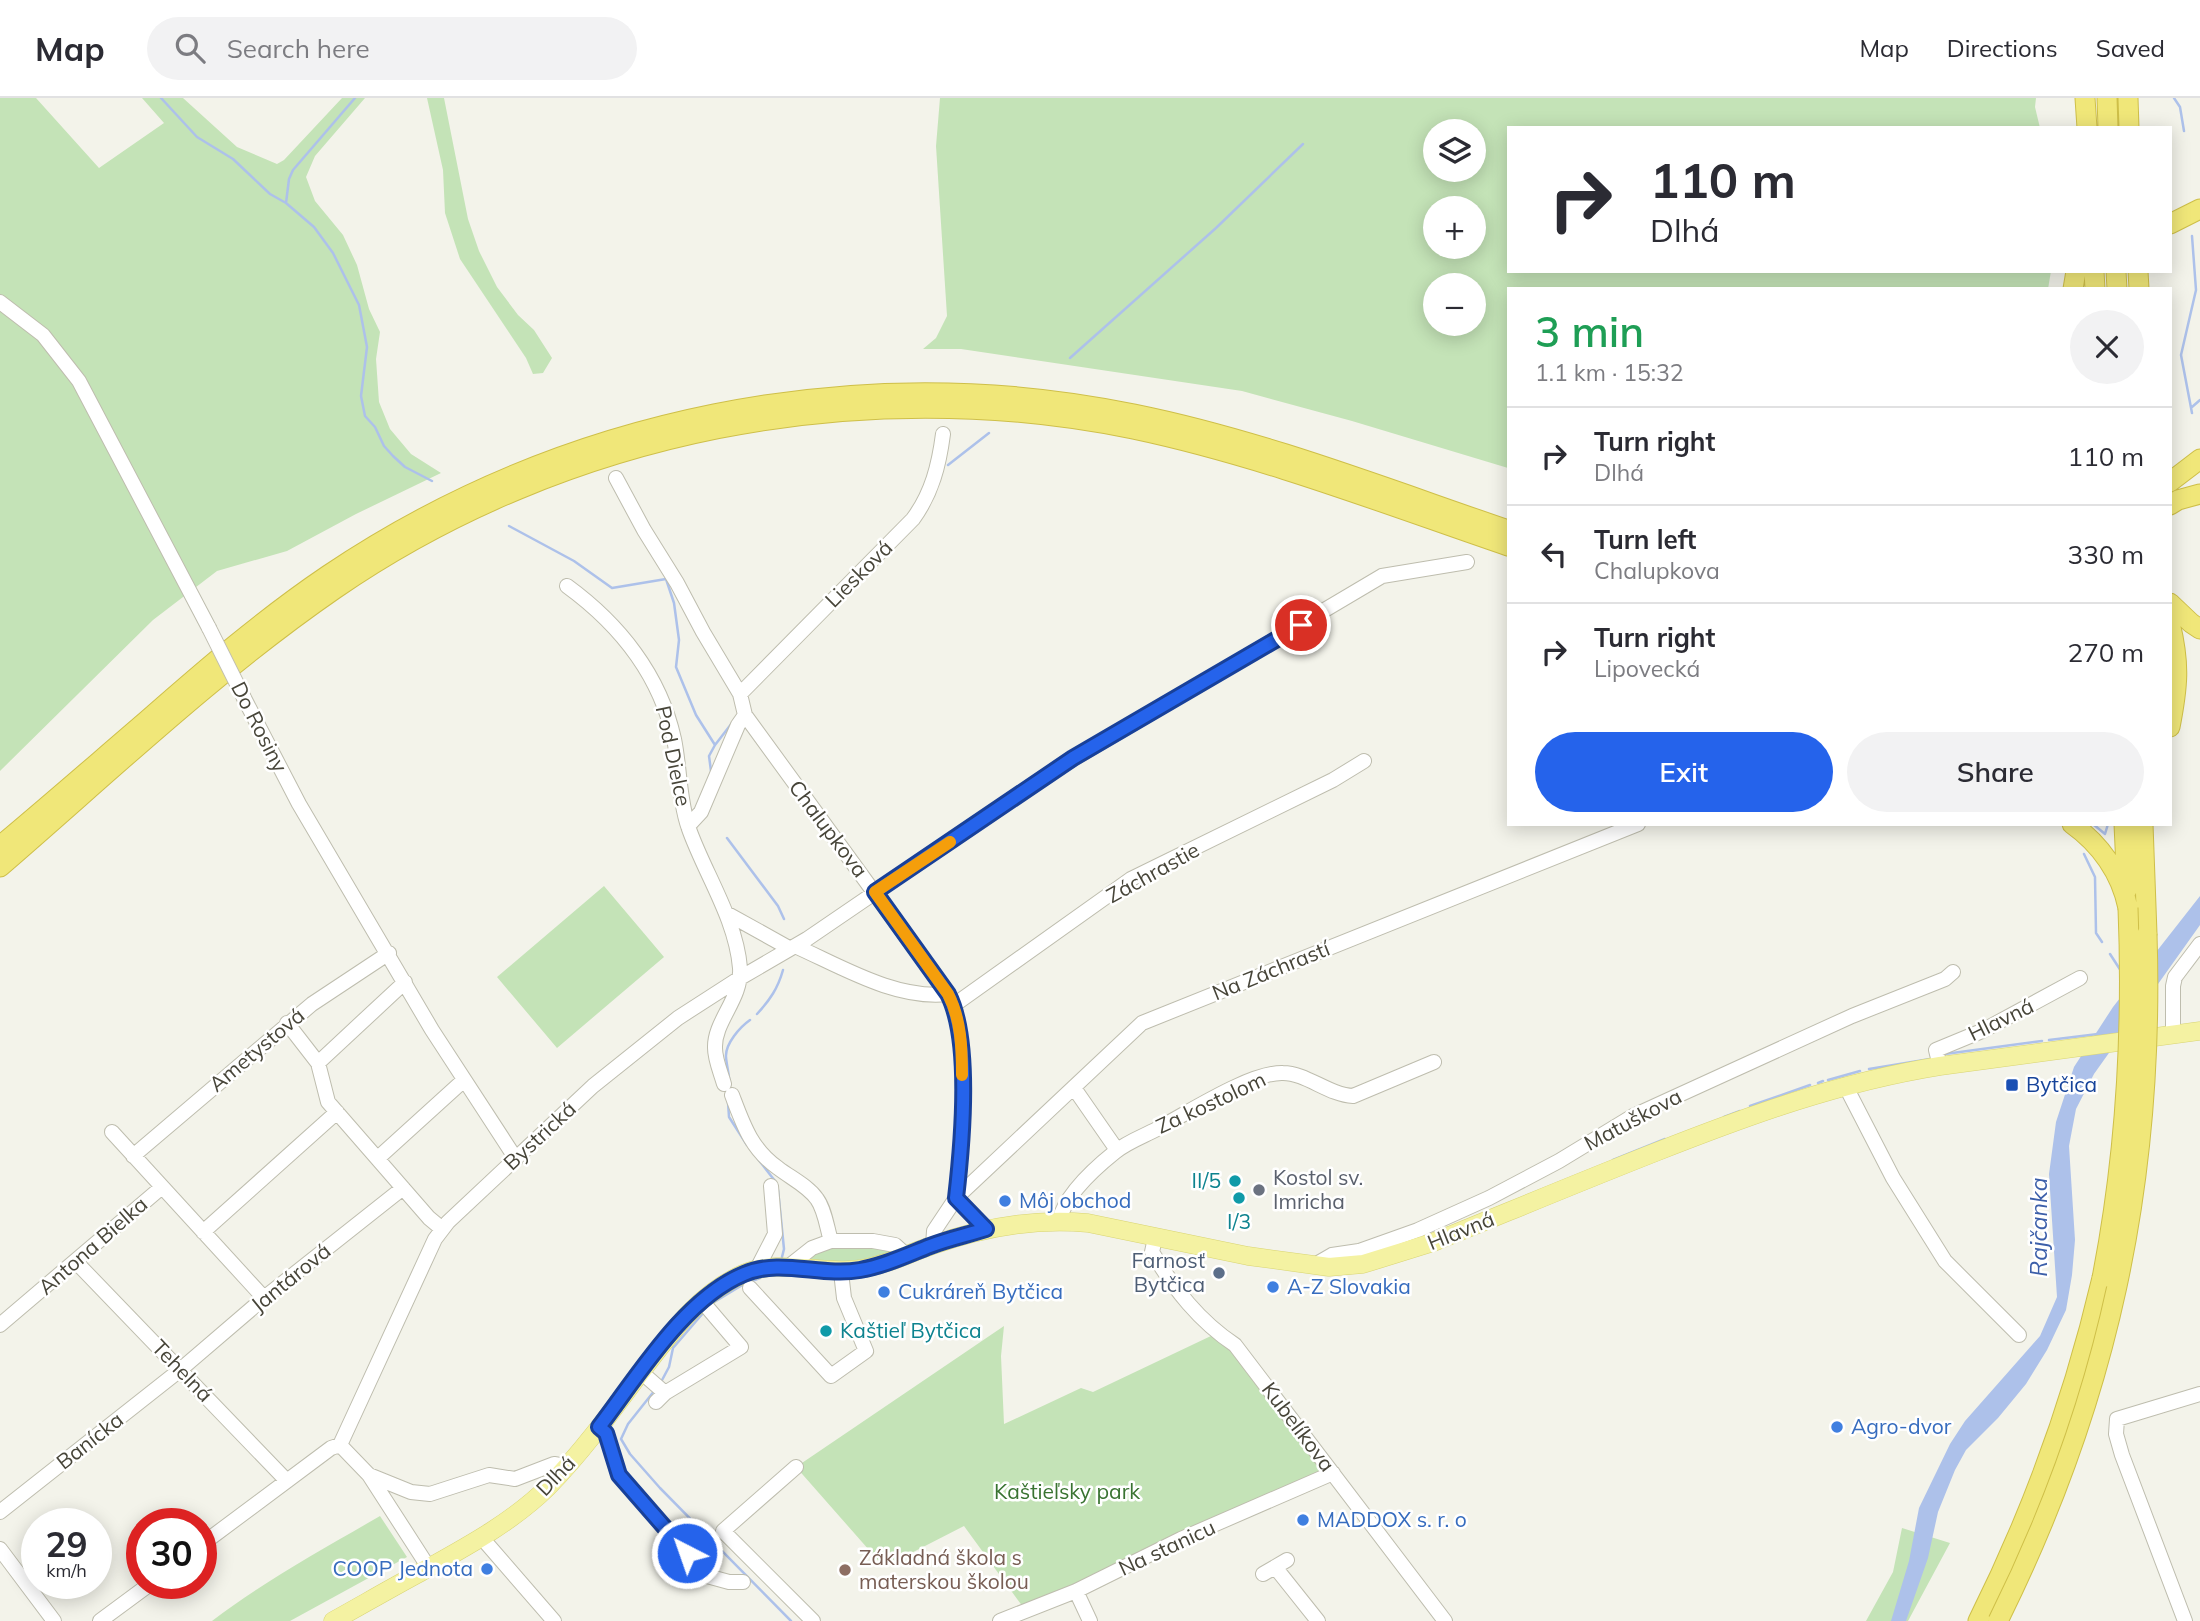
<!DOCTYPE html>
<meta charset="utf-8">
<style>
:root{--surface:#fff;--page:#f2f2f3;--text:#2b2b33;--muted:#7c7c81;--line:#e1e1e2;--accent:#2563eb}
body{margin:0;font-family:Mulish,sans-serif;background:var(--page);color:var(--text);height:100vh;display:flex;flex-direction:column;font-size:26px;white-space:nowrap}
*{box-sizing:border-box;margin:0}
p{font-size:23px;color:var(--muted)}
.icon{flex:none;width:38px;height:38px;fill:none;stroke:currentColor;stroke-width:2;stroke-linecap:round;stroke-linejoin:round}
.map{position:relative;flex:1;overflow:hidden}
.panel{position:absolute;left:1507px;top:189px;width:665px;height:539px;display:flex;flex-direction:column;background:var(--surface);border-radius:0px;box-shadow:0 4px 18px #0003}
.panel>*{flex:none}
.banner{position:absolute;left:1507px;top:28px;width:665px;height:147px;border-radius:0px;box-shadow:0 4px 18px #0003;background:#fff;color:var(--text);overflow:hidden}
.buttons{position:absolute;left:1423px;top:21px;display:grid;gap:14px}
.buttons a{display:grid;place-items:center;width:63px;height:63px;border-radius:50%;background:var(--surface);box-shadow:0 4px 18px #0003;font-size:35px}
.speed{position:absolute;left:21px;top:1410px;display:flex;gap:14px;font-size:35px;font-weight:700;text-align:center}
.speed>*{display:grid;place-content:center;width:91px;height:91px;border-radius:50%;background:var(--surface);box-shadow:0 4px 18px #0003;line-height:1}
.speed small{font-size:18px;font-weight:400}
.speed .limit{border:10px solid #d22;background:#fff;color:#111}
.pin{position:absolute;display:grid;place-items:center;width:60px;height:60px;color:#fff;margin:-30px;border:4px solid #fff;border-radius:50%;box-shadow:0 2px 7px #0007}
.me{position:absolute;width:77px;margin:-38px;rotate:319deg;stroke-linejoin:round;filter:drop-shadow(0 0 5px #0008)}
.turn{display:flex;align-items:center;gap:24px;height:147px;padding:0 28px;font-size:32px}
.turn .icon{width:91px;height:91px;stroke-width:2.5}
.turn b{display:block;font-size:49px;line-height:60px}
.round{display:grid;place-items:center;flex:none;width:74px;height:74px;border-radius:37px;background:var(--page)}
.head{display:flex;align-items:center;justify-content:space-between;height:119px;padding:0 28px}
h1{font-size:42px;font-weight:600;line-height:52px;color:#1e9e55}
.primary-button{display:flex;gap:14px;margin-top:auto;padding:14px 28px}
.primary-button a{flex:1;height:80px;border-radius:42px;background:var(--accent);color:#fff;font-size:28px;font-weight:600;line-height:80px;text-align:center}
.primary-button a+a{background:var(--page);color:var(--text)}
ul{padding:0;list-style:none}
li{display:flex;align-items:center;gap:21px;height:98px;padding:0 28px;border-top:2px solid var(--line)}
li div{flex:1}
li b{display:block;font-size:26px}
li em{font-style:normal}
header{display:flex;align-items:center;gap:42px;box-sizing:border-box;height:98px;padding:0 35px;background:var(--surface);border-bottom:2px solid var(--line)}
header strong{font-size:33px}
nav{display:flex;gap:38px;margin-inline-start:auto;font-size:24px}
.search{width:490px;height:63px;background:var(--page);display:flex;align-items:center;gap:18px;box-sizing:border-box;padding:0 24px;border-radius:38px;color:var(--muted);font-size:26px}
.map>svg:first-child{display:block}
.green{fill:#c4e3b7;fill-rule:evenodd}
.water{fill:#adc1ea}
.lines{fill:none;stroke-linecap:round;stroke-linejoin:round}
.stream{stroke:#adc1ea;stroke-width:2.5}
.minor-casing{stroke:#bebdae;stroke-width:16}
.major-casing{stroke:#d8d473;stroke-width:19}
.highway-casing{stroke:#cebf49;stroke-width:21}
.minor{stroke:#fff;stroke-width:14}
.major{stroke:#f4f2a2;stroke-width:18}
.highway{stroke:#f0e779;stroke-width:19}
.minor-bridge-casing{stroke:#bebdae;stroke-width:16;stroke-linecap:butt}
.highway-bridge-casing{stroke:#cebf49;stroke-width:21;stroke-linecap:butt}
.minor-bridge{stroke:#fff;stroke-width:14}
.highway-bridge{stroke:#f0e779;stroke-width:19}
.route-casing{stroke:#184099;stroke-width:18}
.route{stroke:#2563eb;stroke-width:12}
.slow{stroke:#f59e0b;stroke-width:12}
.transit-dot{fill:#1a4fb4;stroke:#fff;stroke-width:2.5}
.culture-dot{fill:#0f9aa8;stroke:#fff;stroke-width:2.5}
.worship-dot{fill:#6b7280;stroke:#fff;stroke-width:2.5}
.shop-dot{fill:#3f7fe0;stroke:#fff;stroke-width:2.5}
.service-dot{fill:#5c6f8a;stroke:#fff;stroke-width:2.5}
.education-dot{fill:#8d6e63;stroke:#fff;stroke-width:2.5}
.labels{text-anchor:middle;stroke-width:5;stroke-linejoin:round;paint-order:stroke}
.street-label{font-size:21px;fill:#474539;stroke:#fff}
.transit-label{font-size:21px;fill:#164399;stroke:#fff;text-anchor:start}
.worship-label{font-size:21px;fill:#5b616d;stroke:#fff;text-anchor:start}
.culture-label{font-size:21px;fill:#0d838f;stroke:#fff;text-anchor:end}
.shop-label{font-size:21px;fill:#366cbe;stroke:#fff;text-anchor:start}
.service-label{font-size:21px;fill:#4e5e75;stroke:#fff;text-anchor:end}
.park-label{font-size:21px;fill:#397331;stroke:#fff}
.education-label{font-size:21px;fill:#785e54;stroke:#fff;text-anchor:start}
.water-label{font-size:23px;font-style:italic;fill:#3c5fa9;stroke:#fff}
</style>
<header>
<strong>Map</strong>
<div class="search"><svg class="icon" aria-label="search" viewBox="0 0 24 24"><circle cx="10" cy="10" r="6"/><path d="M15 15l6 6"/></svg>Search here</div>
<nav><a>Map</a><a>Directions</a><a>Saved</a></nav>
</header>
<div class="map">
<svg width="2200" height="1523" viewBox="0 0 2200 1523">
<rect width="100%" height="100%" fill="#f3f3ea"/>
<path class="green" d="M0 0H36L99 70 164 25 142 0H183L237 49 277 66 284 62 342 0H365L315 58 306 79 315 103 343 137 357 167 369 211 380 234 376 261 379 304 390 331 411 356 441 375 356 416 287 453 217 473 153 522 0 673Z
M427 0H444L468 121 479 153 497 189 518 217 534 232 552 260 543 275 533 276 526 260 460 161 445 115 443 72Z
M940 0H2036L2035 9 2040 30H1508V173H2051L2048 191H1508V370L1352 323 1242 293 961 251H923L936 240 947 218 936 48ZM1435 33H1474V72H1435ZM1435 110H1474V149H1435ZM1435 187H1474V226H1435Z
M604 788 664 859 557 950 497 879Z
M856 1145 893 1153C861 1165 833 1165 799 1163L813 1153Z
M1004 1228 1001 1258 1004 1326 1081 1290 1093 1294 1213 1237 1228 1245 1324 1367 1322 1375 1075 1489 1023 1509 964 1428 884 1469 796 1369Z
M380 1418 407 1459 290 1523H212C263 1484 323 1451 380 1418Z
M1902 1430 1950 1445 1908 1523H1866L1893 1474Z"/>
<path class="water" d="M2200 798V827L2094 976 2076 1011 2069 1048 2075 1142 2072 1177 2066 1212 2047 1252 2026 1286 1998 1320 1966 1352 1955 1372 1938 1414 1928 1460 1906 1523H1891L1909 1463 1919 1410 1950 1346 1965 1323 2040 1238 2057 1199 2049 1076 2056 1024 2074 969 2113 909Z"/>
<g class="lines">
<path class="stream" d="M161 0 197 39 233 61 270 96 286 105 314 129 333 155 359 207 367 249 361 298 365 318 375 329 384 348 393 358 405 369 432 383
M2174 0 2180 9 2184 33
M286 105 289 81 293 72 355 0
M1070 260 1216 130 1303 46
M2192 309 2200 302
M2192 315 2181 257 2196 192 2192 138
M948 367 989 335
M509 428 574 463 612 490 666 481 674 505 679 542 676 569 696 617 715 647 709 658 711 673
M715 647 732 625
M2093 726 2105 736 2108 726
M727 740 778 808 784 821
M2084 756 2095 779 2096 835 2102 844
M2110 856 2121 873
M757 916C770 902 778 890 783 872
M2049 942 2098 936
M1945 956 2042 943
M1869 971 1930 961
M1828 982 1860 973
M1818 985 1823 983
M729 994C731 982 727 971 726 959 725 946 740 929 750 922
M728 1004 729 1019 747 1047
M1750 1008 1810 987
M1724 1019 1740 1013
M758 1061 775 1083
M1613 1062 1665 1041
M778 1092 784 1151 782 1159
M711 1206 744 1186 760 1180
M661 1284 669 1269 673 1250 704 1214
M655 1292 628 1326 621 1341 630 1356 660 1390 791 1523"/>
<g class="minor-casing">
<path id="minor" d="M0 204 43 237 79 283 209 530
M616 380 644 432 677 485 703 534 740 596 745 617 948 896C971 942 963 1048 956 1100
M567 488C619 526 660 577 674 641 680 670 679 703 689 731 705 776 736 821 740 870 742 901 714 923 715 950 715 962 721 975 724 986
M740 596 913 421C932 395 939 367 943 336
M244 600 299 706 432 932 516 1061
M688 728 701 714 738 627 745 617
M726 815 789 850
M795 848C842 869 896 902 948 896
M954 907 1131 781 1333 682 1364 663
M287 925 318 965 328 1004 429 1120 441 1130
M2173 937V888L2175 879 2200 846
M318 965 405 884
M1940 968 1936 952 1982 933 2080 880
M1845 987 1893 1080 1945 1163 2019 1237
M1074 990 1117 1052
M732 997C743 1026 751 1051 778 1070 791 1080 808 1088 817 1101 825 1112 827 1130 831 1143
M112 1034 264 1200
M133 1058 312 906 389 855
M378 1060 464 982
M956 1100 986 1131
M1059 1123C1065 1097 1095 1070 1115 1054 1127 1044 1144 1038 1157 1031 1188 1015 1250 974 1283 975 1306 975 1329 997 1353 998L1434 964
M203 1134 337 1014
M1155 1140 1152 1154C1174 1191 1199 1223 1235 1247L1445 1523
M933 1147 934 1133 956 1100 1142 925 1638 726
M76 1164 287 1383
M1313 1168 1332 1157 1359 1153 1418 1132 1489 1100 1559 1063 1633 1018 1852 918 1945 881 1953 874
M788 1169 812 1150 831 1143H873L895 1147 906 1157
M757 1171 775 1136 771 1088
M750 1190 831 1278 866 1253 844 1200 841 1174
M0 1227 162 1089
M641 1274 665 1295
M656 1304 665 1295 741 1249 701 1202
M599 1329 606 1335 619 1377 707 1478 729 1484H743
M796 1369 723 1433 813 1523
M369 1377 411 1394 430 1396 489 1377 515 1381 554 1366 566 1368
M0 1414 180 1272 264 1200 403 1090
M482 1440 554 1523
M201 1447 331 1350 340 1347
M0 1451 54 1523
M1275 1469 1318 1523
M429 1470 369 1377 340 1347 435 1141 448 1124 593 988 678 920 740 880 807 841 1053 673 1382 478 1467 464
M1263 1476 1287 1462
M1076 1493 1090 1523
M100 1523 150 1486
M1000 1523 1076 1493 1181 1441 1333 1375
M2185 1523 2122 1357 2116 1336 2117 1321 2200 1296"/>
</g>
<g class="major-casing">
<path id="major" d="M333 1523C362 1507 391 1490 421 1474 466 1449 511 1425 548 1389 582 1354 612 1313 641 1274 670 1236 698 1196 743 1176 784 1158 831 1182 878 1167 897 1162 915 1153 933 1147 984 1129 1035 1120 1088 1125L1248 1158 1329 1169 1363 1166 1434 1144C1508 1114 1582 1083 1656 1054 1750 1017 1840 984 1940 968L2200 933"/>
</g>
<g class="highway-casing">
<path id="highway" d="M2085 0 2087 30
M2107 0 2108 30
M2128 0 2129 30
M2170 126 2200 111
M2094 173 2095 191
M2116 173 2117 191
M2138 173 2139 191
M2073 191 2076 173
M2170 384 2200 361
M2170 407 2178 402 2200 396
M2170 505 2191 525 2200 531
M2170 525C2180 566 2178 588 2170 629
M2072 726C2100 746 2121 775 2128 810
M2124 726 2127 792
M2143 726 2147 836
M0 748C49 707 97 665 146 623 204 572 263 521 328 477 563 319 856 259 1134 316 1262 342 1385 390 1508 432
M0 769C109 675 216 573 335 491 565 333 859 275 1133 331 1261 358 1385 406 1508 448
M1978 1523C2033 1413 2074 1300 2102 1180"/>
</g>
<use href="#minor" class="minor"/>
<use href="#major" class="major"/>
<use href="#highway" class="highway"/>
<g class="minor-bridge-casing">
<path id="minor-bridge" d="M209 530 244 600"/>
</g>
<g class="highway-bridge-casing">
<path id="highway-bridge" d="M2102 1180C2126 1057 2133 935 2128 810
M1998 1523C2108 1302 2155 1083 2147 836"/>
</g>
<use href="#minor-bridge" class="minor-bridge"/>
<use href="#highway-bridge" class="highway-bridge"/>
</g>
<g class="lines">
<g class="route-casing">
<path id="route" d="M687 1455 619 1377 606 1335 599 1329C638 1278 684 1201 744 1176 781 1160 821 1179 860 1172 884 1168 907 1157 930 1148 948 1141 967 1137 986 1131L956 1100C962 1048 972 943 948 896L875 794 1073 660 1301 527"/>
</g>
<use href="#route" class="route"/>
<path class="slow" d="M950 744 875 794 948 896C961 921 962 950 962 977"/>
</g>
<rect class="transit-dot" x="2005" y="980" width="14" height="14" rx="3.5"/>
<g class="culture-dot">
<circle cx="1235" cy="1083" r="7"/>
<circle cx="1239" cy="1100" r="7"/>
<circle cx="826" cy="1233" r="7"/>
</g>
<circle class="worship-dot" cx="1259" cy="1092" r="7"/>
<g class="shop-dot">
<circle cx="1005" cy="1103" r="7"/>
<circle cx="1273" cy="1189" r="7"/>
<circle cx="884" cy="1194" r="7"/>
<circle cx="1837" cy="1329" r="7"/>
<circle cx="1303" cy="1422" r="7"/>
<circle cx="487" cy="1471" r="7"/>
</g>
<circle class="service-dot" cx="1219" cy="1175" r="7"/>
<circle class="education-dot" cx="845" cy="1472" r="7"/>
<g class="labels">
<g class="street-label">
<text transform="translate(859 476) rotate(-45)" y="7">Liesková</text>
<text transform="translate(259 629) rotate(63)" y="7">Do Rosiny</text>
<text transform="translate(673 658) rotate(78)" y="7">Pod Dielce</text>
<text transform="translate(828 731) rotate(53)" y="7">Chalupkova</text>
<text transform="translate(1153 775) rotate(-29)" y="7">Záchrastie</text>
<text transform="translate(1271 873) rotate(-22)" y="7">Na Záchrastí</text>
<text transform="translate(2001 922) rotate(-26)" y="7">Hlavná</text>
<text transform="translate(257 952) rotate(-40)" y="7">Ametystová</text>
<text transform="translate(1211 1005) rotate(-25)" y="7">Za kostolom</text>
<text transform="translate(1633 1022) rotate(-28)" y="7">Matuškova</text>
<text transform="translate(540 1038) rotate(-43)" y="7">Bystrická</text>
<text transform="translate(1461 1133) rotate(-22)" y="7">Hlavná</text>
<text transform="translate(93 1148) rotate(-41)" y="7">Antona Bielka</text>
<text transform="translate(291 1180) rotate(-39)" y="7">Jantárová</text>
<text transform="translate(182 1273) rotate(46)" y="7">Tehelná</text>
<text transform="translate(1298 1329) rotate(53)" y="7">Kubelíkova</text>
<text transform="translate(90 1343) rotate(-38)" y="7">Banícka</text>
<text transform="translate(556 1378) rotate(-46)" y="7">Dlhá</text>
<text transform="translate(1167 1450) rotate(-25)" y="7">Na stanicu</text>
</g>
<g class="transit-label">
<text x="2026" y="994">Bytčica</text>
</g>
<g class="worship-label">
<text x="1273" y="1087">Kostol sv.<tspan x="1273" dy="24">Imricha</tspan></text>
</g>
<g class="culture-label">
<text x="1221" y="1090">II/5</text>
<text x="1239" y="1131" text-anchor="middle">I/3</text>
<text x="840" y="1240" text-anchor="start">Kaštieľ Bytčica</text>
</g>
<g class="shop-label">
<text x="1019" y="1110">Môj obchod</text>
<text x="1287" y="1196">A-Z Slovakia</text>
<text x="898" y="1201">Cukráreň Bytčica</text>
<text x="1851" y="1336">Agro-dvor</text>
<text x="1317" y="1429">MADDOX s. r. o</text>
<text x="473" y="1478" text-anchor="end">COOP Jednota</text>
</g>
<g class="service-label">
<text x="1205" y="1170">Farnosť<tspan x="1205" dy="24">Bytčica</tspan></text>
</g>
<g class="park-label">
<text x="1067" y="1401">Kaštieľsky park</text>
</g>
<g class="education-label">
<text x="859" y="1467">Základná škola s<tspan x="859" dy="24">materskou školou</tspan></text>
</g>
<g class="water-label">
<text transform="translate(2039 1129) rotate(-90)" y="8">Rajčanka</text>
</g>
</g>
</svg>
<div class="buttons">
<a><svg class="icon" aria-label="layers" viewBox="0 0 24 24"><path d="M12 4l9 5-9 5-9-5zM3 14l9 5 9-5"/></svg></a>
<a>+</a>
<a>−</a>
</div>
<div class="speed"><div>29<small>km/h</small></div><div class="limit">30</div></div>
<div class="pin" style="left:1301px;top:527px;background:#d93025"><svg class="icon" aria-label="arrive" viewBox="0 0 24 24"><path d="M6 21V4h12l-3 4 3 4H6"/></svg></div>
<svg class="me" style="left:687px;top:1455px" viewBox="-20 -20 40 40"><circle r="17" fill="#2563eb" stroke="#fff" stroke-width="3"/><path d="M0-11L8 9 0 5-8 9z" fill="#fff"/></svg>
<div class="banner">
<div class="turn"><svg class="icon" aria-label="right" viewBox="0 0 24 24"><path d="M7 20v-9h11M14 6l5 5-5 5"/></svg><div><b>110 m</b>Dlhá</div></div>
</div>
<section class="panel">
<div class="head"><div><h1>3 min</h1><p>1.1 km · 15:32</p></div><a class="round"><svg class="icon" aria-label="close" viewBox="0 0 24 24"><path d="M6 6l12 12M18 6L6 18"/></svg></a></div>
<ul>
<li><svg class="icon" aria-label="right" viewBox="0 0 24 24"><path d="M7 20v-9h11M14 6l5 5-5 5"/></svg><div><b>Turn right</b><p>Dlhá</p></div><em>110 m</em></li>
<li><svg class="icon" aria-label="left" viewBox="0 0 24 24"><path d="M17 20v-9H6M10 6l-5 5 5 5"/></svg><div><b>Turn left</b><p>Chalupkova</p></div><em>330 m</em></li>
<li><svg class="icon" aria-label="right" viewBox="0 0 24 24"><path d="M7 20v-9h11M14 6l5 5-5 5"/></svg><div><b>Turn right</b><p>Lipovecká</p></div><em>270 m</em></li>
</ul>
<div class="primary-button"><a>Exit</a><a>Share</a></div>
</section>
</div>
